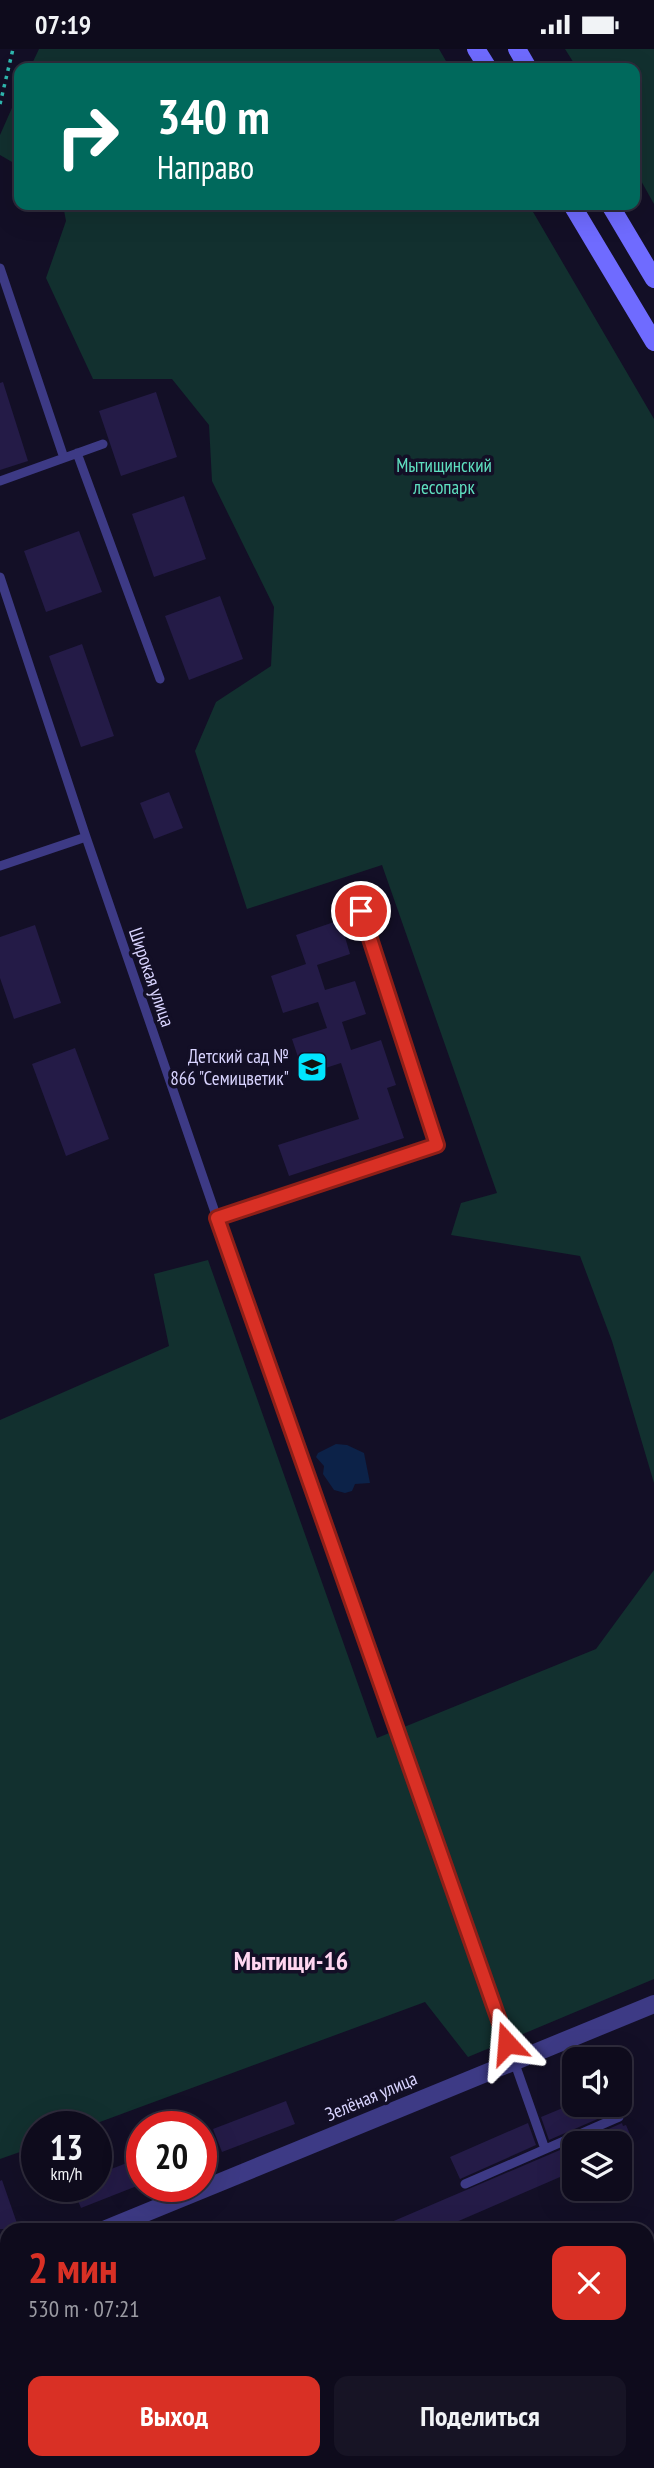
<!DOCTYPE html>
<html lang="ru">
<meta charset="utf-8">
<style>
:root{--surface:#0e0b1c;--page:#171425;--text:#f1f3f6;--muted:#9b9ba3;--line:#2e2b3b;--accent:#d93025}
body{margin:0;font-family:"PT Sans Narrow",sans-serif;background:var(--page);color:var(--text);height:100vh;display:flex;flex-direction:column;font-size:26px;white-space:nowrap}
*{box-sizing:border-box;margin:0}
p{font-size:23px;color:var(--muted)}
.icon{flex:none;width:38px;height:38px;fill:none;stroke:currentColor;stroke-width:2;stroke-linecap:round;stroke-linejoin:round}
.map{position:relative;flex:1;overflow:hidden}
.side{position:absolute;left:0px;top:2174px;width:654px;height:247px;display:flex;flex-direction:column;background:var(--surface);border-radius:21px 21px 0 0;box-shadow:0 7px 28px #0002,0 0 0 2px var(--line)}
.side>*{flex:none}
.banner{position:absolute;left:14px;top:14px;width:626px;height:147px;border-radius:14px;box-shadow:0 7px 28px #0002,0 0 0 2px var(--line);background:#00695c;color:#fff;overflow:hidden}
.controls{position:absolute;left:562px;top:1998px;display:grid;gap:14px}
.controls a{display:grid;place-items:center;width:70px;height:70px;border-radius:14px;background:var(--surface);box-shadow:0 7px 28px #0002,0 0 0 2px var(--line);font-size:35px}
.speed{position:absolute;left:21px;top:2062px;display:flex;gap:14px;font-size:35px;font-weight:700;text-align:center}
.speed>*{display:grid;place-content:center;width:91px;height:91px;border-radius:50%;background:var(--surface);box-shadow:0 7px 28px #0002,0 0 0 2px var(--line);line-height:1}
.speed small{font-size:18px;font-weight:400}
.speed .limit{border:10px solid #d22;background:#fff;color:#111}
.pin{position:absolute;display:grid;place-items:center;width:60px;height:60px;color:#fff;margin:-30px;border:4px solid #fff;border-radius:50%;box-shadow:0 2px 7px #0007}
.me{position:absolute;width:77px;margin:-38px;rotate:341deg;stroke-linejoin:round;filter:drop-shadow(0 0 5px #0008)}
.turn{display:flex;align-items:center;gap:24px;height:147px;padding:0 28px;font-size:32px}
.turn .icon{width:91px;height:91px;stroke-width:2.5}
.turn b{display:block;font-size:49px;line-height:60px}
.round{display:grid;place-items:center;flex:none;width:74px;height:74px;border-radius:14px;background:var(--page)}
.headline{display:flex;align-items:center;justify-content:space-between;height:119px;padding:0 28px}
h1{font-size:42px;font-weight:700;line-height:52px;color:var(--accent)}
.primary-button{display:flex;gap:14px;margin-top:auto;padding:14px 28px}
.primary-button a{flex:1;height:80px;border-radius:14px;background:var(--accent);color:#fff;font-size:28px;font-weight:700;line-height:80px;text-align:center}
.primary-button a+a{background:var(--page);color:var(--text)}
.status{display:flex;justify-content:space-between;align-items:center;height:49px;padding:0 35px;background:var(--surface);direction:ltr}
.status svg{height:19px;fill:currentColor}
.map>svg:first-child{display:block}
.green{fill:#12302f}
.water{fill:#0c2248}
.building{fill:#241b47}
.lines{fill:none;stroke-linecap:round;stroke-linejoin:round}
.path{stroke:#2fb8b0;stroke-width:3.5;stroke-dasharray:3.5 5;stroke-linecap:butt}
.lane{stroke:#3d3a85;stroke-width:9}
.street{stroke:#3d3a85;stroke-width:18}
.secondary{stroke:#6f6bff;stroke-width:18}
.route-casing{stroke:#8d1f18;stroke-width:18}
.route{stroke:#d93025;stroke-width:12}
.labels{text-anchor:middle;stroke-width:7;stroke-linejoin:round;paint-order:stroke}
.park-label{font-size:19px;fill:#5fe0c0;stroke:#130f26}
.street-label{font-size:19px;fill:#d9d4ff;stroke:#130f26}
.poi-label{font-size:19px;fill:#d9d4ff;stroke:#130f26;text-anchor:end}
.district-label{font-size:26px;font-weight:bold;fill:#ffd6f0;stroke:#130f26}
</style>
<div class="status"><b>07:19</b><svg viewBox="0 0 49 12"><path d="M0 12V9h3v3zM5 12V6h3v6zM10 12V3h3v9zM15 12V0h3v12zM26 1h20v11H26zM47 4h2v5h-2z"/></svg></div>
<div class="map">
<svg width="654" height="2419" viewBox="0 0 654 2419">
<rect width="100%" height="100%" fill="#130f26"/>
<path class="green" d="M39 0H439L450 19H30Z
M565 0H654V155L635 121V19H577Z
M19 43V117L0 106V86Z
M63 156H529L654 370V1434L612 1292 580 1207 451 1186 461 1154 497 1144 382 816 247 860 195 702 216 653 271 617 274 558 212 432 209 376 172 330H93L46 229 66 172Z
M208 1211 377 1689 596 1600 654 1521V1930L468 2008 425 1953 89 2077H37V2097L0 2110V1371L169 1297 154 1225Z"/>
<path class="water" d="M336 1395 347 1396 364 1404 370 1434 355 1435 352 1442 345 1444 334 1441 323 1425 324 1417 316 1408 318 1404Z"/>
<path class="building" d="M3 333 28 412 0 421V334Z
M156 343 177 408 121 427 99 362Z
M184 447 206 510 154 528 132 465Z
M79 482 102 543 46 563 24 502Z
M220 547 243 610 189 631 165 567Z
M82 595 114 687 81 698 49 607Z
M169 743 183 779 154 790 140 754Z
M340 871 350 905 317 916 325 941 355 932 366 965 342 973 351 1001 381 991 396 1036 387 1039 404 1089 289 1127 278 1096 359 1070 341 1014 304 1026 292 990 327 979 318 953 283 964 271 927 306 915 296 886Z
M35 876 61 954 14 970 0 929V888Z
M75 999 109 1090 66 1107 32 1015Z
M286 2052 295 2075 222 2103 213 2080Z
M570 2056H614L616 2062 549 2091 541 2068Z
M528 2074 536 2096 460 2130 450 2108Z
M622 2074 623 2077 626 2076 634 2095H575Z
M574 2095V2122L454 2174 457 2180H375Z
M142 2108V2135L81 2159 72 2137H96V2126Z
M2 2131 19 2180H0V2132Z"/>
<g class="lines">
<path class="path" d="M0 55 13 0
M0 2404 7 2391"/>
<path class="lane" d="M0 219 64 409
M77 404 160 630
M0 432 103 395
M0 528 86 788 217 1169 545 2100
M0 817 86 788
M217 1169 437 1096 361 862
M465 2135 619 2068
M0 2265 7 2262
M0 2310 7 2306"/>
<path class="street" d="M106 2180 654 1955
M0 2223 7 2220"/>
<path class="secondary" d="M476 0 488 19
M517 0 528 19
M572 156 654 293
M610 156 654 230"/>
</g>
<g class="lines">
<g class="route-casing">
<path id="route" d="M361 862 437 1096 217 1169 507 1994"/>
</g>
<use href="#route" class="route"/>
</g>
<defs>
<g id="school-square" transform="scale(1.575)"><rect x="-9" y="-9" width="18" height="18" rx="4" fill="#00e5ff" stroke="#130f26"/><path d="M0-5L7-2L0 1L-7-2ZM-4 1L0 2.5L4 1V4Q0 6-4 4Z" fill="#111"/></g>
</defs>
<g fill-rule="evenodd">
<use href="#school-square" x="312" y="1018"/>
</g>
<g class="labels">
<g class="park-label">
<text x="444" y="423">Мытищинский<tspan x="444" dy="22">лесопарк</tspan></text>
</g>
<g class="street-label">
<text transform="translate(152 928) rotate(71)" y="7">Широкая улица</text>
<text transform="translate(371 2047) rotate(-23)" y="7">Зелёная улица</text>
</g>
<g class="poi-label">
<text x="289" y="1014">Детский сад №<tspan x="289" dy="22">866 "Семицветик"</tspan></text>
</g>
<g class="district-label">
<text x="291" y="1921">Мытищи-16</text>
</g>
</g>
</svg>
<div class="controls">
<a><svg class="icon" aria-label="sound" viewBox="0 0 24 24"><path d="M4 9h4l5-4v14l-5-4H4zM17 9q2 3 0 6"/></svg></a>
<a><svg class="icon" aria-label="layers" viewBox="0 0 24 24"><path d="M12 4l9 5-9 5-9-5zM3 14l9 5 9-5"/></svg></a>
</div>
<div class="speed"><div>13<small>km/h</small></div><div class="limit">20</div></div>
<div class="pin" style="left:361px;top:862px;background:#d93025"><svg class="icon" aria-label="arrive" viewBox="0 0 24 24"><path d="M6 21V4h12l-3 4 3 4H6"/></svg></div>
<svg class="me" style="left:507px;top:1994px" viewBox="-20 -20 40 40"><path d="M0-17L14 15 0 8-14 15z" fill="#d93025" stroke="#fff" stroke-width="4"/></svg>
<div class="banner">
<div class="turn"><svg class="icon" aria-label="right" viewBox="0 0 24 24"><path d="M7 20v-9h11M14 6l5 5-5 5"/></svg><div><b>340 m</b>Направо</div></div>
</div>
<section class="side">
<div class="headline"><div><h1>2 мин</h1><p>530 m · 07:21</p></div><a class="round" style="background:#d93025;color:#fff"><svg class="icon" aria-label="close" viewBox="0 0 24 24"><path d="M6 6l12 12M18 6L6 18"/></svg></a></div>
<div class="primary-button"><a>Выход</a><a>Поделиться</a></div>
</section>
</div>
